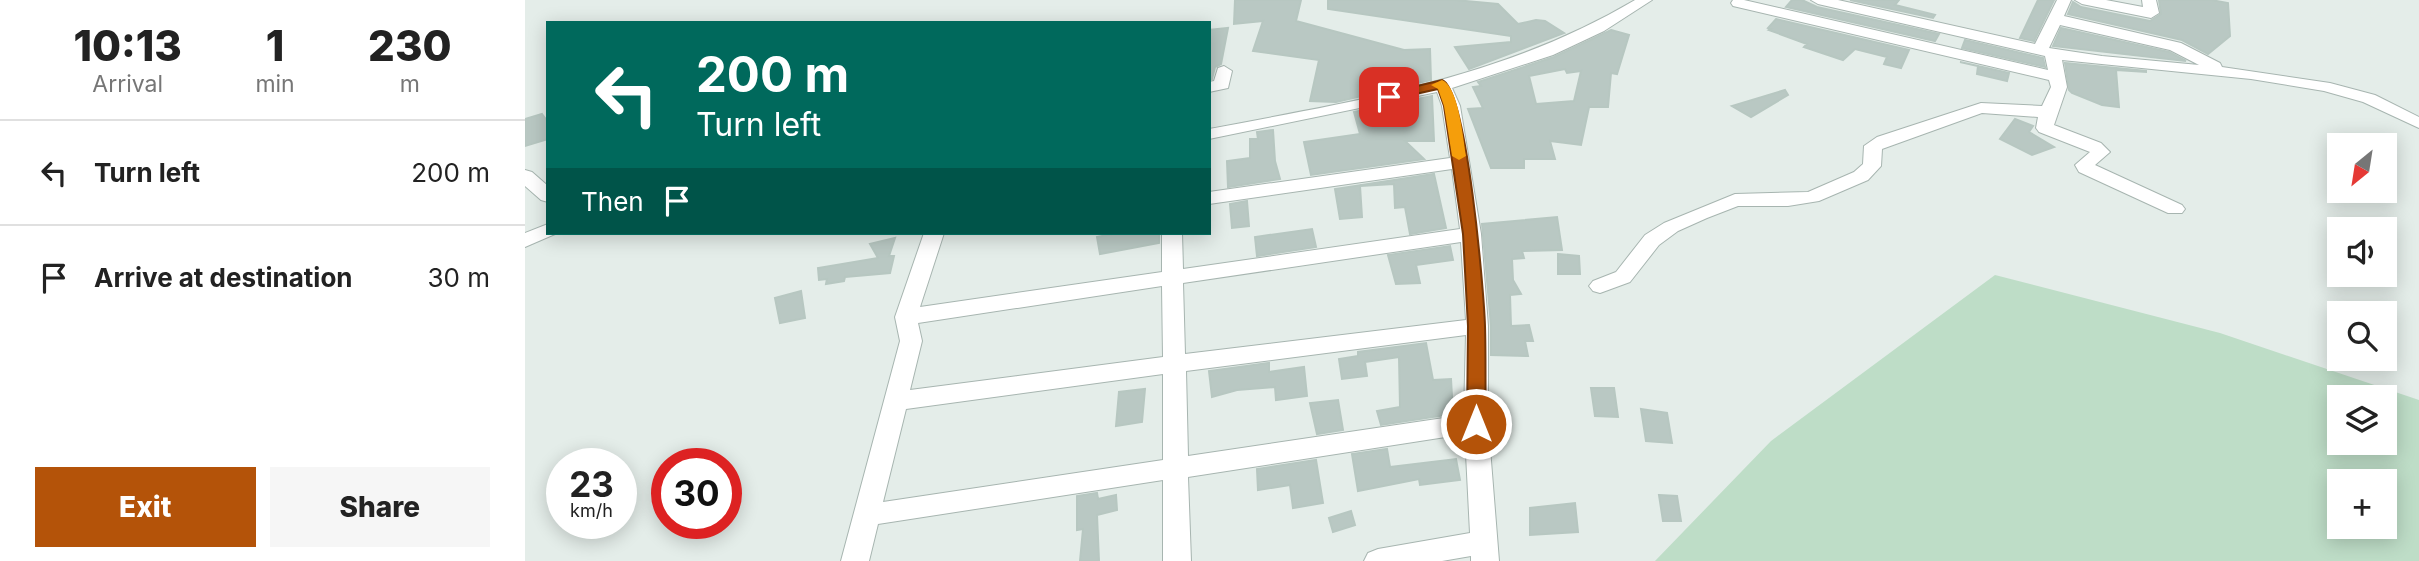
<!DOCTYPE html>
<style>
:root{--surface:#fff;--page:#f6f6f6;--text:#222;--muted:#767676;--line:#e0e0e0;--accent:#b45309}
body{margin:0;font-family:Inter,sans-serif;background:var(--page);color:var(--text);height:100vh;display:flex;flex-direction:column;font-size:26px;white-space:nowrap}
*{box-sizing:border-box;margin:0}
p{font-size:23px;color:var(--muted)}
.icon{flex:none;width:38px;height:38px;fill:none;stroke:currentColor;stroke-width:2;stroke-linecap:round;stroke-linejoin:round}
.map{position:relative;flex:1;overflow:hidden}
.side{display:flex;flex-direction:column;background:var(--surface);width:525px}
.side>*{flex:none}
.top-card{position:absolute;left:21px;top:21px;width:665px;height:214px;border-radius:0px;box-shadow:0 4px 18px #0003;background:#00695c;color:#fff;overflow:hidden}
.needle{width:46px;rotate:210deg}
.buttons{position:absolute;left:1802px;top:133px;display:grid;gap:14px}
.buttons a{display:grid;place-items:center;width:70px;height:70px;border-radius:0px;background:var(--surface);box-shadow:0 4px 18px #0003;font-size:35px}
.speed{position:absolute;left:21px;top:448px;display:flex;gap:14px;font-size:35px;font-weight:700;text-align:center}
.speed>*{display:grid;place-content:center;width:91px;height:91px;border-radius:50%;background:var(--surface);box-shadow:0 4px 18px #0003;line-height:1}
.speed small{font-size:18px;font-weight:400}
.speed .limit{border:10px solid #d22;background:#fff;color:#111}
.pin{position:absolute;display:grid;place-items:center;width:60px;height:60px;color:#fff;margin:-30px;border-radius:14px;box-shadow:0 4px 10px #0006}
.me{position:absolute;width:77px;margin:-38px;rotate:0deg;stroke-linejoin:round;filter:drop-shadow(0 0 5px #0008)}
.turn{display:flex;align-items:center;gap:24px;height:147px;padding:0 35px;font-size:32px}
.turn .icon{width:91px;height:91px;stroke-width:2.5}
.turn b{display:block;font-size:49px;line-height:60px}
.then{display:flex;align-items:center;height:66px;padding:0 35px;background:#0003;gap:14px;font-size:26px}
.eta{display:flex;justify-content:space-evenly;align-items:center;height:119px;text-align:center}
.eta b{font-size:42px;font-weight:800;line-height:49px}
.button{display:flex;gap:14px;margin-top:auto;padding:14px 35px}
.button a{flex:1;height:80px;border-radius:0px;background:var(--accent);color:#fff;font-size:28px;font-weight:800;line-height:80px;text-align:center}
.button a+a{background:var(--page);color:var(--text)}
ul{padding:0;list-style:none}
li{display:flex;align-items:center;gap:21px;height:105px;padding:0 35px;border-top:2px solid var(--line)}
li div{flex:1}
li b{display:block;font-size:26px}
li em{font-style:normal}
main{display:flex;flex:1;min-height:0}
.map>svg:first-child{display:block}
.green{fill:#beddc7;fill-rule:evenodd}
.building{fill:#b9c8c3;stroke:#b7c7c1;stroke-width:2;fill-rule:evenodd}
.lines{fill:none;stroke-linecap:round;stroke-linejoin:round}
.street-casing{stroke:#a7b5b0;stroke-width:2}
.street{fill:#fff;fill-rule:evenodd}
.route{fill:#b45309;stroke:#753606;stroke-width:2}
.slow{fill:#f59e0b}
</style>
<main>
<section class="side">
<div class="eta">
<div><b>10:13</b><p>Arrival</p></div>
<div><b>1</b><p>min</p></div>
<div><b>230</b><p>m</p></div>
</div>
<ul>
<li><svg class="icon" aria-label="left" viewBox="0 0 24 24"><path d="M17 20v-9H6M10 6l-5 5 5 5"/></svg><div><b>Turn left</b></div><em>200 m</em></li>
<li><svg class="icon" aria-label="arrive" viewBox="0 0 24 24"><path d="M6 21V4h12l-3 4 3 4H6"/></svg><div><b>Arrive at destination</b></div><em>30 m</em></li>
</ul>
<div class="button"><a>Exit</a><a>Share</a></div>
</section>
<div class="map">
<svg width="1894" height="561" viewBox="0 0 1894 561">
<rect width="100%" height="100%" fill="#e4ede9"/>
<path class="green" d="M1470 275 1695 333 1894 400V561H1130L1246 441ZM1815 397H1860V443H1815ZM1860 481V527H1815V481Z"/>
<path class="building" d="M710 0H776L771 21 879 50 905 49 906 80 811 102 785 101 794 60 728 51 738 21 709 24Z
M803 0H930L973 4 993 24 1011 20 1020 21 1039 33 944 69 930 47 986 42V36L803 9Z
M1267 0H1277L1292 7 1414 34 1410 41 1261 7Z
M1325 0H1374L1370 5 1410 15 1408 18Z
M1513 0H1529L1509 41 1495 38Z
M1634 0H1686L1703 3 1705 36 1683 54 1657 40 1543 14 1548 2 1556 7 1625 21 1636 14Z
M1251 19 1384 50 1376 68 1359 64 1362 57 1330 49 1318 60 1279 47 1282 44 1244 30 1246 29 1243 28Z
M703 28 696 64 690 67 687 79H684V30Z
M1536 28 1644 52 1661 61 1528 46Z
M1086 30 1104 35 1092 74 1086 73 1083 107H1064L1056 145 1025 141 1030 159H999V168H966L943 109 958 108 948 87 956 86 953 82 1029 57ZM1040 69 1042 73 1056 71 1049 101 1011 104 1004 76Z
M1440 40 1518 58 1520 67 1437 48Z
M1435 62 1484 73 1482 81 1452 74 1453 66Z
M1540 63 1621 71V72L1591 70 1594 107 1577 105 1547 93 1544 90Z
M1260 90 1263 95 1226 117 1207 106Z
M907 96 909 141H880L899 159 786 175 779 142 835 134 829 112Z
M17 114 23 122V139L0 146V119Z
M1490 119 1508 126 1504 132 1529 147 1507 155 1475 139Z
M748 130 750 161 755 179 703 187 702 161 725 158V139H733L732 132Z
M909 174 921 228 885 234 880 207 870 208 869 184 835 186 837 217 815 219 810 189Z
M722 201 724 226 707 228 705 204Z
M1032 217 1037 250 997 251 999 258 987 259 988 280 996 294 985 295 986 326 1004 325 1008 341H1000L1003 356 966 355V326L957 224Z
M787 229 791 247 732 256 730 237Z
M592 233H634V243L575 254 572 237Z
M370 238 364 256H369L365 273 320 277 319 281 301 284 302 279 294 280 293 268 353 258 345 244Z
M925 246 928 260 891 265 895 283 871 284 863 255Z
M1033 254 1054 256 1055 274H1033Z
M276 291 280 318 255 323 250 298Z
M901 343 908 380 926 379 928 414 856 425 852 411 875 407 874 357 840 362 842 376 817 379 814 359 833 356V352Z
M744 363V372L779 367 782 396 751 400 750 387 712 390 687 397 684 371Z
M1066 388H1089L1093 417 1070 416Z
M620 389 617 422 591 426 594 392Z
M813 400 818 430 792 434 785 403Z
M1116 409 1142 413 1147 443 1121 441Z
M862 449 865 467 931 459 935 480 895 485 894 479 833 491 827 454Z
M791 460 798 503 768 508 765 485 733 490 732 469Z
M572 493 573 499 591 495 592 510 572 515 574 561H555L558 529 552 530V496Z
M1134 495 1152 496 1156 521H1138Z
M1050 503 1053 532 1005 535V508Z
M826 511 830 525 808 532 804 518Z"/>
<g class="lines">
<g class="street-casing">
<path id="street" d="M1110 0H1127L1079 31 1028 55 927 88 935 106 956 234 963 326V423L974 561H946V556L917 561H839L843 553 853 549 945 533 940 434 663 477 666 561H638V480L353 524 344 561H316L375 341 370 317 399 233H419L395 307 637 272V233H657L658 269 935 229 927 169 684 204V192L925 158 917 106 912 92 684 139V129C832 101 979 78 1110 0ZM936 242 941 320 660 354 658 283ZM637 286 638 357 385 390 397 341 393 323ZM941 335 939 415 663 456 661 371ZM638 374V460L358 502 381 409Z
M1208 0H1219L1523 70 1520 56 1293 4 1286 0H1313L1510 44 1532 0H1546L1539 16 1656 43 1695 63 1697 67 1805 83 1850 95 1894 117V128L1838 102 1799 91 1726 79 1537 60 1542 87 1529 125 1576 143 1585 152 1570 165 1657 205 1660 209 1657 213H1643L1554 172 1550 165 1565 152 1514 132 1511 128 1513 117 1457 113 1357 149 1356 166 1343 180 1294 201 1263 206H1213L1182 218 1153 231 1134 245 1105 282 1075 293 1068 291 1064 286 1068 281 1091 272 1120 235 1139 223 1210 194 1283 192 1329 172 1338 164 1339 146 1352 137 1456 103 1517 106 1526 87 1524 80 1208 6 1206 3ZM1535 25 1645 50 1674 65 1577 56 1524 48Z
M1550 0H1581L1618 7 1617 0H1631L1634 13 1626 18 1557 4Z
M699 66 707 71 703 88 684 92V82L689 81 693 68Z
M0 170 7 172 23 186V202L16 200 0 186Z
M23 224V233L30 234 0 247V233Z"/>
</g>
<use href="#street" class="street"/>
</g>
<path class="route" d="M917 80C942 89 959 293 960 326 961 359 960 391 961 424L958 428H945L942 424 943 326 938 234 919 106 913 89 864 100 857 97 859 94Z"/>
<path class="slow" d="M917 80C934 87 938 139 941 156L934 160 927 156 919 106 913 89 906 85Z"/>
</svg>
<div class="buttons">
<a><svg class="needle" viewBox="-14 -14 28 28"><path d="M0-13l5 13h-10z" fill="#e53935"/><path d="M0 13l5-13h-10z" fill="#767676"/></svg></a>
<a><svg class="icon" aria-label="sound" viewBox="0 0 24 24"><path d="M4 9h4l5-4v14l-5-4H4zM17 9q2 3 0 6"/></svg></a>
<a><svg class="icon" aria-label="search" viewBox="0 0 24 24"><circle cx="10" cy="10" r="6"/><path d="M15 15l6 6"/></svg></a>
<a><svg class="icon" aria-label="layers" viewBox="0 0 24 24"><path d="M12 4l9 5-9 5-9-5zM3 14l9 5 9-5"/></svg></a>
<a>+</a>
</div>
<div class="speed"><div>23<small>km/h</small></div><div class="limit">30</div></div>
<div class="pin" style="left:864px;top:97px;background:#d93025"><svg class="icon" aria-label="arrive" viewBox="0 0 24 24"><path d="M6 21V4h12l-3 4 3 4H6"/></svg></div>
<svg class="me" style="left:951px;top:424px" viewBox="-20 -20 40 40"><circle r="17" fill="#b45309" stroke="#fff" stroke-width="3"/><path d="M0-11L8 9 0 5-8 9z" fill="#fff"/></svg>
<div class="top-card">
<div class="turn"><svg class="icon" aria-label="left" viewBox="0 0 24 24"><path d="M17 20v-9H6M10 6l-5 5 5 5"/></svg><div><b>200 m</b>Turn left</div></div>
<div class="then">Then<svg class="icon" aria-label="arrive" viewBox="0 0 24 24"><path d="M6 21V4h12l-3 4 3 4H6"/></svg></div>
</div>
</div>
</main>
